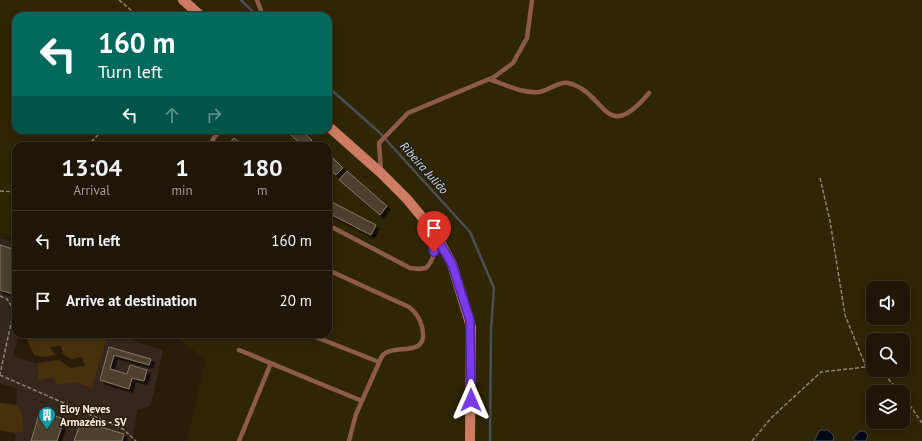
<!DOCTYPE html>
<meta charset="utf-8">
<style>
:root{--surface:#1f1608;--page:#2c2316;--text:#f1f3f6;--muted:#a19f9c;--line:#3c3529}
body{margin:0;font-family:"PT Sans",sans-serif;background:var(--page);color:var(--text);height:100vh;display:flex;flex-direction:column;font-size:15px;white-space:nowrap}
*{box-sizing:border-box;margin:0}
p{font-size:13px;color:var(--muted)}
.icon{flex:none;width:22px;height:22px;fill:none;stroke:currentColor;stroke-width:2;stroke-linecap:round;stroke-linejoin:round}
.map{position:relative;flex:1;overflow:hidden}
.details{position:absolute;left:12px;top:142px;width:320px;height:196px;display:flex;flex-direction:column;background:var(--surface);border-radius:12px;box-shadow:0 2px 10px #0003,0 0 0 1px var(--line)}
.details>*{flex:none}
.guide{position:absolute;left:12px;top:12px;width:320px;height:122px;border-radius:12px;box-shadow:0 2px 10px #0003,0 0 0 1px var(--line);background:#00695c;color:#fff;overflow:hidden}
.tools{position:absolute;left:866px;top:281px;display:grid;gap:8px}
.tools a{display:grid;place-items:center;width:44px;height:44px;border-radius:8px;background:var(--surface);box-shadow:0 2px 10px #0003,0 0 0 1px var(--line);font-size:20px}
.pin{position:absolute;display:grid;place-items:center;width:34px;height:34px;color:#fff;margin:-41px -17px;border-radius:50% 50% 50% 0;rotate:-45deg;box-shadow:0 0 4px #0007}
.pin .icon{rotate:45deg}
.me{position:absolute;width:44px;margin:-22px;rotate:0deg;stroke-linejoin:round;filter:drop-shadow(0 0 3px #0008)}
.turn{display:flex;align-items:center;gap:14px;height:84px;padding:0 20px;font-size:18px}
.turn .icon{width:52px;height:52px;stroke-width:2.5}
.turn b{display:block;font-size:28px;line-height:34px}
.lanes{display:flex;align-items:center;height:38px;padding:0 20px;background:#0003;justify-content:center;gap:20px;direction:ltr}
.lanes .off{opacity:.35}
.eta{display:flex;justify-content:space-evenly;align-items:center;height:68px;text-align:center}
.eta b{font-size:24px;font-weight:700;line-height:28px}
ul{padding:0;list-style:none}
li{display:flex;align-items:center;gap:12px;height:60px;padding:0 20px;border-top:1px solid var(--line)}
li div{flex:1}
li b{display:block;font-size:15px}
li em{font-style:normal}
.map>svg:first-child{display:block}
.industrial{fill:#35271b}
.green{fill:#47310d}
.sand{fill:#2e2604;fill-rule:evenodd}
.water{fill:#000816;stroke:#4c4e55}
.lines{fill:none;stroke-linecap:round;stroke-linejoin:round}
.stream{stroke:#4c4e55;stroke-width:2.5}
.building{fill:#4d402d;stroke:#877863;filter:url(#shadow)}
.path{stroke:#908576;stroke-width:1.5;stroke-dasharray:4 2;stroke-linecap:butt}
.service{stroke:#8e5b4a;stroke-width:4.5}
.secondary{stroke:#ce7b61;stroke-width:10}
.route-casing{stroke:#51269a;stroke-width:10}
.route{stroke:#7c3aed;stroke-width:7}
.labels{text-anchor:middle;stroke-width:3;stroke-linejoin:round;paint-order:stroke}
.poi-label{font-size:11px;font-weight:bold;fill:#fcf3e8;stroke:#291d0a;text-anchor:start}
.water-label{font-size:12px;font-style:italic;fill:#c0e2fe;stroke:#291d0a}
</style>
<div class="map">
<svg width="922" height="441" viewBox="0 0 922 441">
<defs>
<filter id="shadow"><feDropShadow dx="3.5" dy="3.5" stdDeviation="0" flood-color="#0009"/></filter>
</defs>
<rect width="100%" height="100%" fill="#291d0a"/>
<path class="industrial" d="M0 238 16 242V334H19L13 356 90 379 103 334H112L163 350 151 405 138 410 131 441H15L17 389 0 383Z"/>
<path class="green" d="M26 334H108L92 388 78 383 57 384 53 377 38 381V363L59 360 71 368 85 366 82 357 72 359 63 354 61 346 49 347 56 355 44 357 34 355 28 342Z
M0 403 18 405 22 416 23 431 16 433 0 430Z"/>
<path class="sand" d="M0 0H922V441H187L206 359 170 334H328V146H16V237L0 232ZM16 16H328V130H16ZM873 288H903V318H873ZM873 340H903V370H873ZM873 392H903V422H873Z"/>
<path class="water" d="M820 430H828L834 436 833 441H814Z
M860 431H864L868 435 866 441H855L853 438Z"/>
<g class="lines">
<path class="stream" d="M241 0 257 16
M328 87 379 132 470 232 494 288 491 329 490 441"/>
</g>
<path class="building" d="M285 130H300L312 140 306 146H303Z
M234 138 244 146H227Z
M328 153 343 168 336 175 328 168Z
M347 171 387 206 380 215 339 180Z
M328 200 376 225 371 235 328 213Z
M0 245 16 250V295L0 290Z
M109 347 151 359 149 365 114 355 110 369 127 374 130 365 147 370 144 381 132 378 129 389 100 380Z
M40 411 64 419 57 441H31Z
M81 421 124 434 122 441H74Z"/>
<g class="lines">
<path class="path" d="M119 0 138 16
M87 146 103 130
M820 178 830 221 845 315 866 367
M0 191 16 192
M0 296 7 299 14 310 0 374
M880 370 900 392
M0 375 123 429 136 441
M903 395 922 423
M752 441 771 418 821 372 866 367 873 368"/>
<path class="service" d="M257 0 263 16
M489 79C504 84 523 94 539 92 549 91 558 81 568 83 606 91 604 147 649 93
M212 146 213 139 221 130
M381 171 379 143 408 113 494 77 513 63 527 38 532 0
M328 225 410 268 419 269 426 268C435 259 435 249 433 237
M328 270 409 307C416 312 420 319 422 327 430 360 393 342 382 356L356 414 349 441
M308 334 379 362
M239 350 362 401
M239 441 271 363"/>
<path class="secondary" d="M183 0 201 16
M328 126 381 173 407 199 435 233 452 264 471 327 470 441"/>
</g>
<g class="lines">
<g class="route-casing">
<path id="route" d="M434 252 430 227 452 264 470 320 471 400"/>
</g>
<use href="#route" class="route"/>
</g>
<defs>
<g id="building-pin" transform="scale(0.9)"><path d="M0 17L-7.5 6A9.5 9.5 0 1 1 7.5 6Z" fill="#0f9aa8" stroke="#291d0a"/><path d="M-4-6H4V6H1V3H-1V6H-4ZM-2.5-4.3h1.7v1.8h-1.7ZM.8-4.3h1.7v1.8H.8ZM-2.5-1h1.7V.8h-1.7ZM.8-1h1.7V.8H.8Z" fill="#fff"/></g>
</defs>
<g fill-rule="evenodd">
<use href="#building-pin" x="47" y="415"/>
</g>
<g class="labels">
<g class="poi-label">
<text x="60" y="413">Eloy Neves<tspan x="60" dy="13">Armazéns - SV</tspan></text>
</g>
<g class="water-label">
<text transform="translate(424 168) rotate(48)" y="4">Ribeira Julião</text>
</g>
</g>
</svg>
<div class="tools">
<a><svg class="icon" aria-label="sound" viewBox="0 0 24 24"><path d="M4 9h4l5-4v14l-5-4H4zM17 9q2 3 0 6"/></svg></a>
<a><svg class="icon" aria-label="search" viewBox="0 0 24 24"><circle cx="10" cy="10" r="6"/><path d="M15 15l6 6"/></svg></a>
<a><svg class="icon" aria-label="layers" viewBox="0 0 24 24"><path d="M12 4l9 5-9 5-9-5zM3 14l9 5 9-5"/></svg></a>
</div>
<div class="pin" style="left:434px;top:252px;background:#d93025"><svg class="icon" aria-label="arrive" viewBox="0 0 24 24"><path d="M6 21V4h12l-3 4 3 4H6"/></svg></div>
<svg class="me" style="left:471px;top:400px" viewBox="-20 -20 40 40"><path d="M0-17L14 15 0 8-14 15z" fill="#7c3aed" stroke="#fff" stroke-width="4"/></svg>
<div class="guide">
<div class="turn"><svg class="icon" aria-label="left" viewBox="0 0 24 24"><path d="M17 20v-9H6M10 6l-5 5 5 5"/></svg><div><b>160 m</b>Turn left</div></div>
<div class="lanes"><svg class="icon" aria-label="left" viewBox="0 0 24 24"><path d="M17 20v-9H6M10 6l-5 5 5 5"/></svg><svg class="icon off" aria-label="ahead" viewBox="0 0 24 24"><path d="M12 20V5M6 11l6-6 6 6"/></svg><svg class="icon off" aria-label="right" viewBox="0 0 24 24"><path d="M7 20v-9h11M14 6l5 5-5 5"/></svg></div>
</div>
<section class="details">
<div class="eta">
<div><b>13:04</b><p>Arrival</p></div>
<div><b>1</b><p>min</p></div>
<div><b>180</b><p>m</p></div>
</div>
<ul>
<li><svg class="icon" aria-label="left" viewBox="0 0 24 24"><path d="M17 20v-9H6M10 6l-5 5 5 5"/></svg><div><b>Turn left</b></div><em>160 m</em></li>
<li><svg class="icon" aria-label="arrive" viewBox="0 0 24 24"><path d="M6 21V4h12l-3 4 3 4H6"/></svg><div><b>Arrive at destination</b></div><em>20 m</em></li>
</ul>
</section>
</div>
